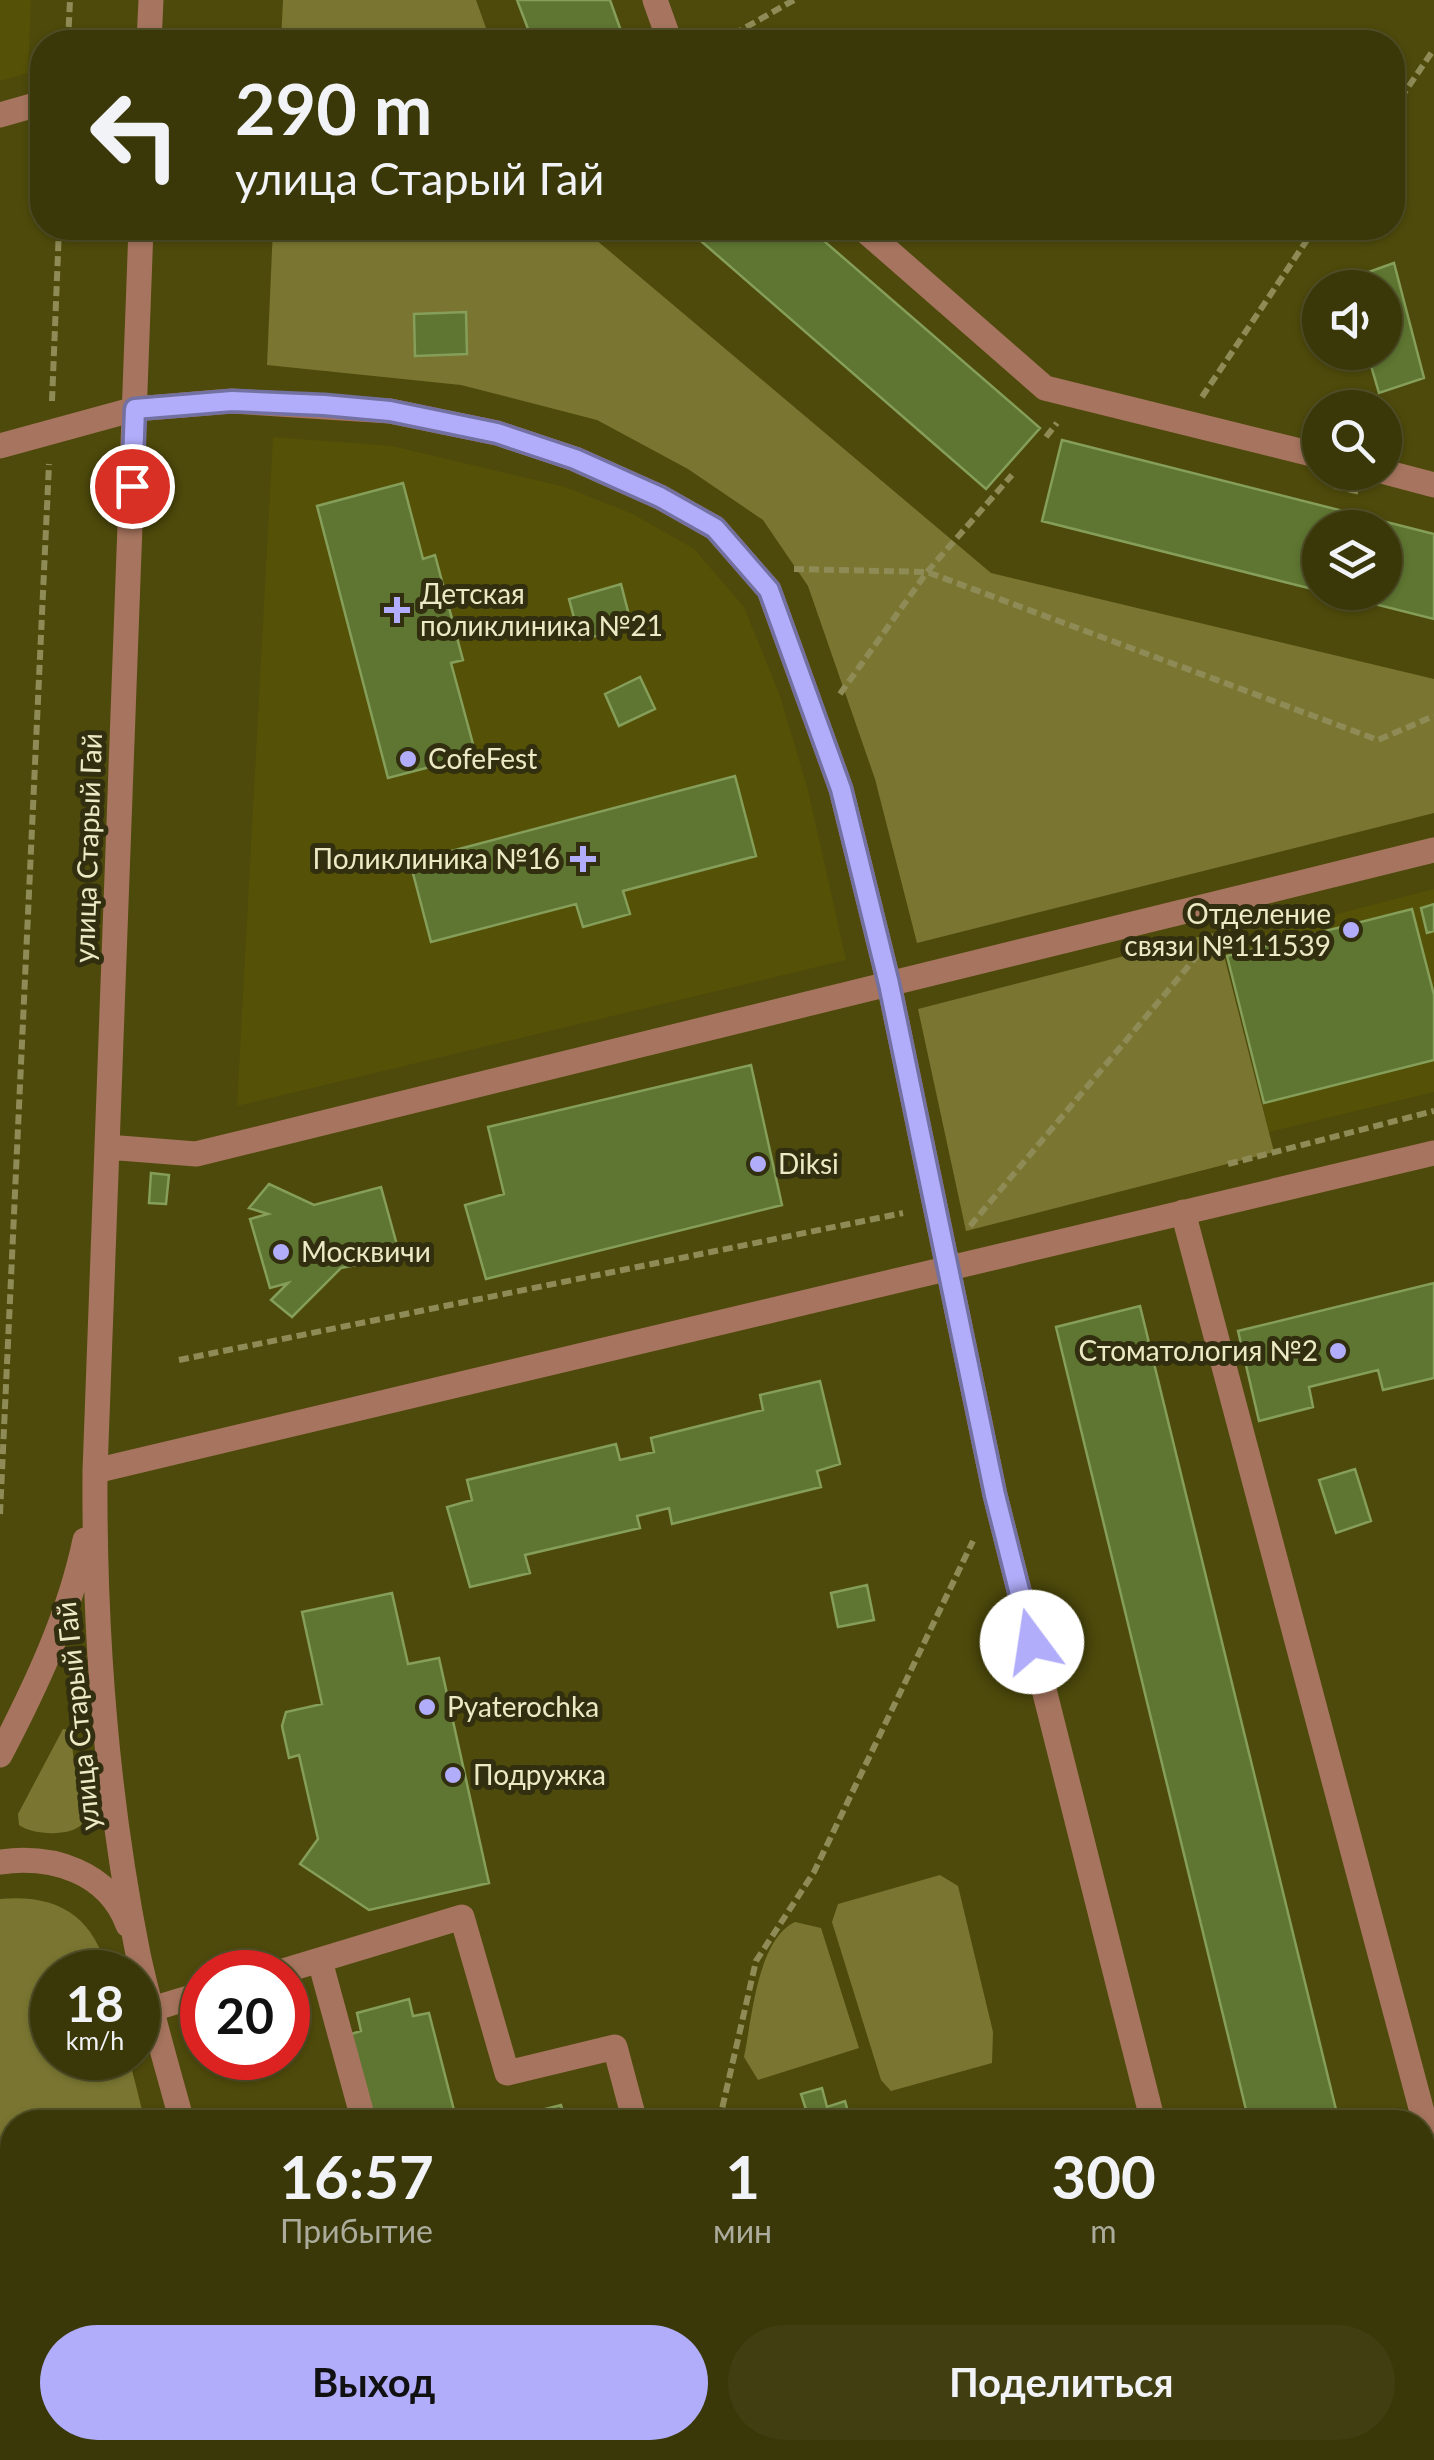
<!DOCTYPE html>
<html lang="ru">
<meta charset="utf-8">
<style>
:root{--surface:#3a3808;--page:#413f12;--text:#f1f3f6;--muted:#abac9c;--line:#545229;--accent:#b1adfa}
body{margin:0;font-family:Lato,sans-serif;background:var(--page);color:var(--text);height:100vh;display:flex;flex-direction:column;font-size:38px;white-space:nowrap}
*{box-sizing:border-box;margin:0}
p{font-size:32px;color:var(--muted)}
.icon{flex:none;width:55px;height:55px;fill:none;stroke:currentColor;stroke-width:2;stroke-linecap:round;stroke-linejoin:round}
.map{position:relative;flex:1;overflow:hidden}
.panel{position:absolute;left:0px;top:2110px;width:1435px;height:350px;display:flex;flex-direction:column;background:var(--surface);border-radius:40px 40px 0 0;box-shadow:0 2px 8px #0004,0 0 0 2px var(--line)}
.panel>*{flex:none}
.guide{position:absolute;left:30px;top:30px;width:1375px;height:210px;border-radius:40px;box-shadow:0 2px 8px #0004,0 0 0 2px var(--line);background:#3a3808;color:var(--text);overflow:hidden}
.buttons{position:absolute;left:1302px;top:270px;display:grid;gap:20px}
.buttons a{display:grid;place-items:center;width:100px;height:100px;border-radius:50%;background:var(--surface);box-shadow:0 2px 8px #0004,0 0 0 2px var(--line);font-size:50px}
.speed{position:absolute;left:30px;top:1950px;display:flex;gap:20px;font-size:50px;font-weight:700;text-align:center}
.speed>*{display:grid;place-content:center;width:130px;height:130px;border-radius:50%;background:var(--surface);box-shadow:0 2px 8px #0004,0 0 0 2px var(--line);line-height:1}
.speed small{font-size:25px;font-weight:400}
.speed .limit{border:15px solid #d22;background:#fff;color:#111}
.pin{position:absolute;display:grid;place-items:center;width:85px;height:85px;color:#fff;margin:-42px;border:5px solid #fff;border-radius:50%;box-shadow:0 2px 10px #0007}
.me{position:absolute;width:110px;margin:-55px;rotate:346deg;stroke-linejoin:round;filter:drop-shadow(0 0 8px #0008)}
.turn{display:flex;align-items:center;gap:35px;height:210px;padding:0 40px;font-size:45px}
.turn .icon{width:130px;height:130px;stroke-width:2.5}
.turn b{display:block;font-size:70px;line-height:85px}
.eta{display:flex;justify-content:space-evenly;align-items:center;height:170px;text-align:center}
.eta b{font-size:60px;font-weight:700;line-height:70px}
.action{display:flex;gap:20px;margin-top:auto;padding:20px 40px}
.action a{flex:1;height:115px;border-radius:60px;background:var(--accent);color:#111;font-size:40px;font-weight:700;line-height:115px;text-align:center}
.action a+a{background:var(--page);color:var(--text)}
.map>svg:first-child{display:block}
.built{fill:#555107}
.green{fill:#7a7631}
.building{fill:#5e7631;stroke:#859e59;stroke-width:2.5}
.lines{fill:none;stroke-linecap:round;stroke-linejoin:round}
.path{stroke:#8e8b56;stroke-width:6;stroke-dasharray:10 5;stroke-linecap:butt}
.minor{stroke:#a7755f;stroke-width:25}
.route-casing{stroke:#7370a2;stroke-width:25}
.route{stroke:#b1adfa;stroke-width:18}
.poi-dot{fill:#b1adfa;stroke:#312f0f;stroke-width:4}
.labels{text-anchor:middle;stroke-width:10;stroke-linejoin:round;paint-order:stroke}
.poi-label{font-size:28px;fill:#eceac5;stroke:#312f0f;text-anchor:start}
.street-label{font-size:28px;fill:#eceac5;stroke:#312f0f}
</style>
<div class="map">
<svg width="1434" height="2460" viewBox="0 0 1434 2460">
<rect width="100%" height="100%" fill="#4e4a0b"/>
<path class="built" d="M0 0H31L28 73 0 81Z
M273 437 392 446 565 487 633 514 694 549 744 607 780 696 808 790 846 960 237 1106Z
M1434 889V1092L1269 1132 1227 956 1221 944Z"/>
<path class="green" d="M283 0H476L491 42H281Z
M273 228H582L991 573 1434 679V813L917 943 875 779 808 586 763 520 688 469 597 420 461 385 267 365Z
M1218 932 1274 1152 966 1231 918 1009Z
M63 1729 70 1730 82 1824C71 1837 32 1835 19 1825L18 1814Z
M940 1875 958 1886 993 2032 992 2063 891 2091 881 2080 832 1922 838 1904Z
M0 1899C58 1894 93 1916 108 1972H52V2058H129L145 2122H12V2412L0 2407Z
M795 1922 821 1928 859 2048 758 2080 744 2057C752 2019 757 1940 795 1922Z
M85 2448H277L284 2460H111Z"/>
<path class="building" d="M517 0H610L625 42H533Z
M686 228H809L1040 428 986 489Z
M1394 263 1424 378 1379 393 1367 352H1385V288H1348L1346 280Z
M466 312 467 354 415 356 414 314Z
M1062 440 1434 534V619L1327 592H1385V528H1320V591L1042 521Z
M403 483 423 559 435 555 463 660 451 663 476 755 388 778 317 506Z
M621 584 632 627 580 640 569 599Z
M640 677 655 709 619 726 605 694Z
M735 776 756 856 623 891 630 914 583 927 576 904 431 942 410 862Z
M1434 904V931L1427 933 1421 908Z
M1412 909 1434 995V1060L1264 1103 1227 956Z
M751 1065 782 1205 486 1279 465 1205 504 1194 488 1127Z
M151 1173 169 1175 166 1204 149 1203Z
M269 1184 314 1205 381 1187 400 1256 341 1268 292 1317 271 1300 288 1283 270 1288 250 1219 268 1214 249 1208Z
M1434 1283V1378L1383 1390 1378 1370 1309 1387 1313 1407 1259 1421 1238 1331Z
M1140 1306 1339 2122H1249L1056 1327Z
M820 1381 840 1464 817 1471 821 1487 672 1524 669 1508 637 1516 640 1528 525 1555 530 1573 470 1587 447 1507 472 1500 467 1480 616 1444 620 1460 654 1452 651 1438 763 1410 760 1395Z
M1355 1469 1371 1521 1336 1533 1319 1480Z
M867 1585 874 1620 838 1627 831 1593Z
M392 1593 408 1664 439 1658 489 1883 369 1910 300 1864 318 1839 299 1755 289 1758 282 1726 286 1712 322 1704 302 1612Z
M409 1999 413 2016 429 2013 457 2122H367L345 2036 361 2031 357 2013Z
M822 2088 827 2107 845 2101 851 2122H810L801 2094Z
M561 2105 566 2122H495Z
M1422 2415 1434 2460H1364L1362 2448H1422Z
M588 2448H744L747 2460H591Z
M1061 2448H1124L1127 2460H1014Z"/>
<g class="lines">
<path class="path" d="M68 42 70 0
M720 42 794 0
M1392 111 1434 49
M1202 397 1315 228
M52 401 59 228
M1046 437 1057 423
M1334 486 1360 492
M794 569 927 572 1378 740 1434 716
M840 694 927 572 1012 475
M1228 1164 1434 1111
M970 1226 1213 937
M179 1360 903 1213
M0 1514 49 464
M719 2122 756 1961 814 1872 973 1541
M867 2448 897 2460
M921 2460 930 2448"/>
<path class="minor" d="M655 0 670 42
M149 42 151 0
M0 115 42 103
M141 228 95 1471C94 1632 106 1795 138 1954 150 2010 167 2066 182 2122
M862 228 1045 388 1320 456
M0 446 135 409 232 401 390 411 497 433 575 459 660 497 715 528 769 590 841 789 889 984 995 1495 1153 2122
M1385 472 1434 485
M107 1147 196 1154 1434 850
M1183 1212 1434 2157
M95 1471 1434 1153
M0 1755C36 1686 69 1616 85 1540
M0 1862C52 1855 108 1871 128 1925
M320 1961 364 2122
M280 1972 462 1917 507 2073 615 2047 635 2122
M152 2009 202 1994
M1422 2342 1434 2339
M316 2448 324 2460
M540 2448 544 2460
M1234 2448 1237 2460"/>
</g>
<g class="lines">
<g class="route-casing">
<path id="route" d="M132 486 135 409 232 401 324 405 390 411 497 433 575 459 660 497 715 528 769 590 841 789 889 984 995 1495 1032 1642"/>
</g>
<use href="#route" class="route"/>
</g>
<g class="poi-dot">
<path d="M392 595h10v10h10v10h-10v10h-10v-10h-10v-10h10z"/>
<circle cx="408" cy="759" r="10"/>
<path d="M578 844h10v10h10v10h-10v10h-10v-10h-10v-10h10z"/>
<circle cx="1351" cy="930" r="10"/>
<circle cx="758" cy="1164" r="10"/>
<circle cx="281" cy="1252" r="10"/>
<circle cx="1338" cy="1351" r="10"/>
<circle cx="427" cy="1707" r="10"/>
<circle cx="453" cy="1775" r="10"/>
</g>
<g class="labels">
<g class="poi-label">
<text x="420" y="604">Детская<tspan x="420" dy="32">поликлиника №21</tspan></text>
<text x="428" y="769">CofeFest</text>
<text x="560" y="869" text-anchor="end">Поликлиника №16</text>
<text x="1331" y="924" text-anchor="end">Отделение<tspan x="1331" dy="32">связи №111539</tspan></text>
<text x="778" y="1174">Diksi</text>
<text x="301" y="1262">Москвичи</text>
<text x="1318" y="1361" text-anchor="end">Стоматология №2</text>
<text x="447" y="1717">Pyaterochka</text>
<text x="473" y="1785">Подружка</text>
</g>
<g class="street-label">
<text transform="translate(88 848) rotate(-88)" y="10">улица Старый Гай</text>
<text transform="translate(78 1716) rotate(-96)" y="10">улица Старый Гай</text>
</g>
</g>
</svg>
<div class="buttons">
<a><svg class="icon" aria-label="sound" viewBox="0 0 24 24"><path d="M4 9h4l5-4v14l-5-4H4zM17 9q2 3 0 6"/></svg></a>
<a><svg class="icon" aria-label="search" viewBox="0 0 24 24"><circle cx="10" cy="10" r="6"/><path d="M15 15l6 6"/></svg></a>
<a><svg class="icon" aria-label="layers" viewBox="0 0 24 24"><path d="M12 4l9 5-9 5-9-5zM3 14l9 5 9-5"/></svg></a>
</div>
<div class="speed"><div>18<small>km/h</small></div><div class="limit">20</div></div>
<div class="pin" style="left:132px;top:486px;background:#d93025"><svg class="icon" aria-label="arrive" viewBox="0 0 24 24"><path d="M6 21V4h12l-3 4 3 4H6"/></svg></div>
<svg class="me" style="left:1032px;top:1642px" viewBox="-20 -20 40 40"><circle r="19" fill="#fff"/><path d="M0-13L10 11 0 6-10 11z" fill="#b1adfa"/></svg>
<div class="guide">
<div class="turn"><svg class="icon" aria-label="left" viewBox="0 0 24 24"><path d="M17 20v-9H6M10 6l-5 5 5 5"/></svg><div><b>290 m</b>улица Старый Гай</div></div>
</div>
<section class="panel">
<div class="eta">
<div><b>16:57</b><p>Прибытие</p></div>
<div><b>1</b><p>мин</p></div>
<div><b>300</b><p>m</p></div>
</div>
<div class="action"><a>Выход</a><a>Поделиться</a></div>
</section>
</div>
